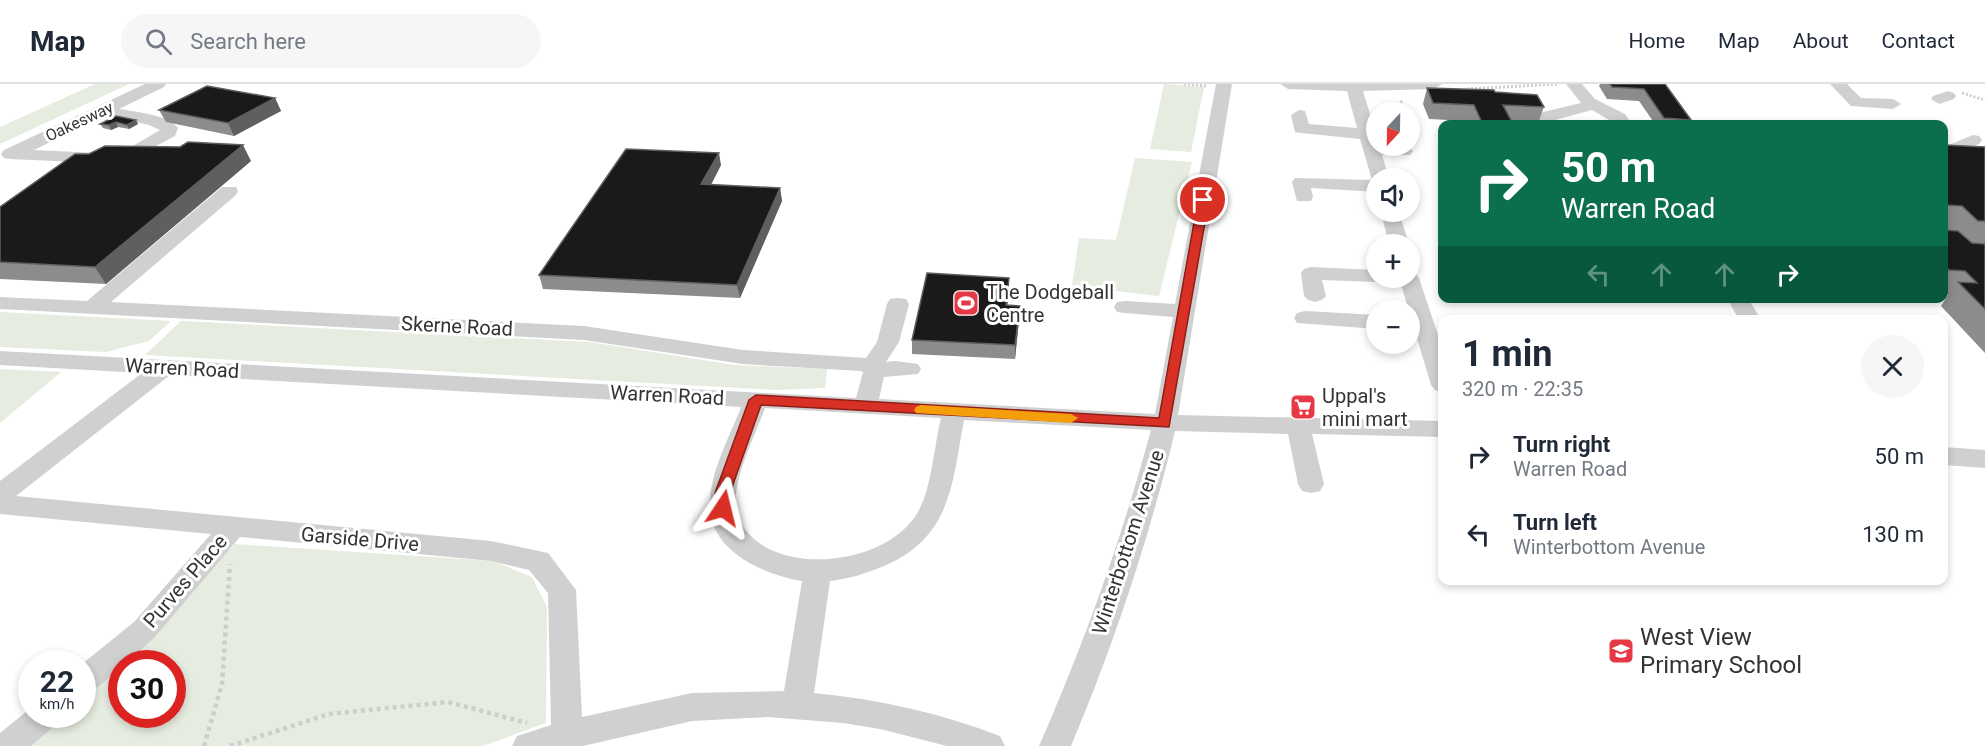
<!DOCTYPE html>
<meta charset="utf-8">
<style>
:root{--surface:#fff;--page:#f6f6f7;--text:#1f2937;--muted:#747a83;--line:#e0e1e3}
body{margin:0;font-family:Roboto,sans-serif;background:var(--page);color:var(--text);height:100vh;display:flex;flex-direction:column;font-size:22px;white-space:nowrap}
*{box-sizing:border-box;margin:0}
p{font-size:20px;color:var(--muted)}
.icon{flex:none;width:33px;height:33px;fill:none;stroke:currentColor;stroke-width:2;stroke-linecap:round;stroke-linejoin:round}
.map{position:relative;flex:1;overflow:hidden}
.side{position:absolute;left:1438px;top:231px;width:510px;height:270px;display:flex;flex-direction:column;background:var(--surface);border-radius:12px;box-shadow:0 3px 9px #0003}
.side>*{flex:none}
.hud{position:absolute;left:1438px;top:36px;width:510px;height:183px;border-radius:12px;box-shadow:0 3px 9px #0003;background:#0b6e4f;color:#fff;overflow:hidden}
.needle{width:39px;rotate:202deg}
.tools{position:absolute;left:1366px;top:18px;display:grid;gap:12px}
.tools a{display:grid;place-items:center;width:54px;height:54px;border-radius:50%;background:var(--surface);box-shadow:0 3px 9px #0003;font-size:30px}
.speed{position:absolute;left:18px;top:566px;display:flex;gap:12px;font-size:30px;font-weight:700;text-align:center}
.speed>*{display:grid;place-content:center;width:78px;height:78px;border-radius:50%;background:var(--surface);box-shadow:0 3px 9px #0003;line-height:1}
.speed small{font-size:15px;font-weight:400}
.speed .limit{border:9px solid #d22;background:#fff;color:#111}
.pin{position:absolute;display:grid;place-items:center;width:51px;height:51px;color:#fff;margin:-26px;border:3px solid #fff;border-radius:50%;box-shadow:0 2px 6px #0007}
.me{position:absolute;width:66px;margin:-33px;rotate:10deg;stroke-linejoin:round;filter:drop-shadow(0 0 4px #0008)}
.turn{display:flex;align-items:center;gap:21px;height:126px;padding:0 24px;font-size:27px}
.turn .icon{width:78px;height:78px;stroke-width:2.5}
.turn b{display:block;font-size:42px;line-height:51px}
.lanes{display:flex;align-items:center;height:57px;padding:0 24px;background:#0003;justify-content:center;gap:30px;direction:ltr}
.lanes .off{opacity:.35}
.round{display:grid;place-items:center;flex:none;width:63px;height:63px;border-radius:32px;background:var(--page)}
.overview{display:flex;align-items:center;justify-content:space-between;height:102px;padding:0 24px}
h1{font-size:36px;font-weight:700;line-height:45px}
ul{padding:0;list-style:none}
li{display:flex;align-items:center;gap:18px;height:78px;padding:0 24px}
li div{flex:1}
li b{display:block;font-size:22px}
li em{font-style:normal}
header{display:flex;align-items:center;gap:36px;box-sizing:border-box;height:84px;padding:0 30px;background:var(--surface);border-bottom:2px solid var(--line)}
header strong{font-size:28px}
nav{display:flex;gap:33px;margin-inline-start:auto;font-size:21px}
.search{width:420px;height:54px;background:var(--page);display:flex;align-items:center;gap:15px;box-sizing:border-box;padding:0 21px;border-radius:33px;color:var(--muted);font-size:22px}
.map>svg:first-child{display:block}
.green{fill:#e6ecdf}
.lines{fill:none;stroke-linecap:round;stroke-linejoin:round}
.path-far1{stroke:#cdcdcd;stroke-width:3;stroke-dasharray:2 2;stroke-linecap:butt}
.path{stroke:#cdcdcd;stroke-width:4.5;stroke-dasharray:4 4;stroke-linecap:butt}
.minor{fill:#d0d0d0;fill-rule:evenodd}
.wall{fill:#8c8c8c}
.shaded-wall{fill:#5f5f5f}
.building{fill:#1a1a1a;stroke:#5f5f5f;stroke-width:1.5}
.route{fill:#d93025;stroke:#8d1f18;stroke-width:1.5}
.slow{fill:#f59e0b}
.labels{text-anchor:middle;stroke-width:6;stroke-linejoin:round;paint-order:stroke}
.far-street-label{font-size:16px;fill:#333;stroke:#fff}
.poi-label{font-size:20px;fill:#333;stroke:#fff;text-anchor:start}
.street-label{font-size:20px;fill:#333;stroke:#fff}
.near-poi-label{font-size:24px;fill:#333;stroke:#fff;text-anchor:start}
</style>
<header>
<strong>Map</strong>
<div class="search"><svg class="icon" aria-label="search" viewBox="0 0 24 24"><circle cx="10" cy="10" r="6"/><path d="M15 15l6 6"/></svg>Search here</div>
<nav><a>Home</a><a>Map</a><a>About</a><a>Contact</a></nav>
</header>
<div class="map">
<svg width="1985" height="662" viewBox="0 0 1985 662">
<rect width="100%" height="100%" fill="#fff"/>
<path class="green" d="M95 0H129L0 60V43Z
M1164 0 1204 3 1191 68 1150 65Z
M1135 74 1192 78 1159 212 1072 202 1079 154 1116 156Z
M0 228 171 237 149 257 106 268 0 263Z
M181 237 590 258 734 281 827 285 825 304 776 306 145 271Z
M0 285 61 288 0 339Z
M235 460 493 477 532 493 547 523 546 639 483 662H25L65 630H82L83 616 121 583 122 630H172V579H125Z"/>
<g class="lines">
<path class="path-far1" d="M1184 0 1207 2
M1467 5 1558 0
M1962 9 1985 16
M1378 27 1404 17"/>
<path class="path" d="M204 662 222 600 230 480
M230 662 329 630 448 618 527 639"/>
<path class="minor" d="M145 0H166L164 3 119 25C136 28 167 30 178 44L175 52 122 80 10 75 4 74 1 70 4 66ZM105 31 149 41 160 46 119 70 34 66Z
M1216 0H1232L1178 331 1443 337V353L1312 350 1324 400 1320 407 1311 409 1302 407 1298 400 1288 350 1175 347C1149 455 1114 560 1071 662H1039C1084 560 1122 454 1151 346L964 336C952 399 952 453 884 482 867 489 849 495 830 497L814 609C878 615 940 629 1000 652L1005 662H947L880 645 843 639 768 633 692 637 583 662H512L517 652 551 641 548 509 529 486 491 477 240 453 154 554 126 579H122V583L93 607 82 611V580L134 538 211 450 0 430V397L142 289 0 281V267L856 314 863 288 860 287 743 280 584 256 0 225V213L87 217 222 103H236L238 107 236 111 111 218 584 242 743 266 866 274 877 258 887 220 890 215 898 214 906 215 909 220 899 258 886 278 895 277 918 280 921 285 918 290 884 293 879 315 1155 330 1173 233 1125 229 1117 228 1114 223 1117 218 1125 217 1175 220ZM170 291 741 323C730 352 712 384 710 416 706 466 762 490 802 497L784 607 692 609 582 633 576 506 548 469 491 457 16 412ZM765 324 941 334C934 362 932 403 918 428 891 475 806 489 762 461 749 452 739 441 736 425 732 396 755 352 765 324Z
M1280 0H1442L1434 5 1363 7 1377 53V62L1410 63 1413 67 1410 71H1382L1389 94H1377V108L1311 104 1313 113 1311 117H1297L1292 98 1295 94 1372 96 1360 55 1301 49 1295 48 1291 31 1299 26 1305 27 1309 40 1357 44 1347 7 1288 5Z
M1566 0H1582L1595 15 1625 30 1632 40H1616L1592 26 1555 36 1554 40H1538V34L1543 28 1581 19Z
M1830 0H1847L1861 14 1893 15 1901 20 1893 25 1851 22Z
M1948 7 1954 9 1956 12 1954 15 1939 20 1931 15 1933 12Z
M1973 51 1979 52 1982 56 1979 60 1944 74V63Z
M1381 128H1399L1409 160H1389Z
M1311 183 1377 186V194H1386L1377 198 1322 196 1326 212 1322 216 1315 218 1308 216 1304 212 1301 189 1304 185Z
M1410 188 1416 190 1419 194 1443 266V309L1435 306 1431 301 1399 194H1410Z
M1727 214H1748L1761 236H1739Z
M1305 227 1377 231V245L1297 239 1294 234 1297 229Z
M1944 363 1985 366V384L1944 381Z
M32 623V630H62L57 640 31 662H0V649Z"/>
</g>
<path class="wall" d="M1600 0H1665L1691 36 1689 40H1655L1639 17 1607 15 1599 2Z
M1427 4 1495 8 1544 23 1538 39 1511 37 1513 40H1452L1453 37 1470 38 1469 37 1429 35 1423 20Z
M275 14 281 27 234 52 166 38 159 26Z
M116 32 138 40 129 45 118 43 111 46 103 44 100 40Z
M1944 61 1985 63V269L1941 222 1948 211 1944 210V146H1948L1946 145H1944Z
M251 77 106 200 0 195V123Z
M721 81 711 101 780 104 782 117 740 214 543 205 539 191Z
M1009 207 1007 221 1019 236 1015 275 912 270V256Z"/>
<path class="shaded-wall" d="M275 14 281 27 234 52 228 39Z
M136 36 138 40 129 45 127 41Z
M116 38 118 43 111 46 109 41Z
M243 61 251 77 106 200 95 183Z
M719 69 721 81 704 114 701 100Z
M780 104 782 117 740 214 737 201Z
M1009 194V207L1006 235V221Z
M1020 222 1019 236 1015 275V261Z"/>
<path class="building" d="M1610 0H1665L1691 36 1664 34 1644 5 1612 3Z
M207 2 275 14 228 39 159 26Z
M1427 4 1494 6 1495 8 1537 11 1544 23 1503 21 1513 40H1454L1453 37 1482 39 1474 21 1433 19Z
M116 32 136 36 127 41 116 38 109 41 100 40Z
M188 58 243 61 95 183 0 178V123L75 70H89L105 62 180 63Z
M1944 61 1985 63V137H1978L1962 122 1944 121Z
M626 65 719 69 701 100 780 104 737 201 539 191Z
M1944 146 1958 147 1972 159 1985 160V225L1958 198 1977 199 1965 187 1949 186 1944 181Z
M927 189 1009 194 1006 221 1020 222 1015 261 912 256Z"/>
<path class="route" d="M1203 113 1209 116 1169 343 761 321 730 409 728 428H718L715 409 749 316 756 311 1159 334 1198 116Z"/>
<path class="slow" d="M921 321 1071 330 1078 334 1071 339 916 329 914 326 916 323Z"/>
<defs>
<g id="stadium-square" transform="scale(1.35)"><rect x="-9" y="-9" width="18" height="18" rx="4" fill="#e63946" stroke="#fff"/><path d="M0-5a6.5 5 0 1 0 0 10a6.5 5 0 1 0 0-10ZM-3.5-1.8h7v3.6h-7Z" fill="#fff"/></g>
<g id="supermarket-square" transform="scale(1.35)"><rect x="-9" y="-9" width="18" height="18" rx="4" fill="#e63946" stroke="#fff"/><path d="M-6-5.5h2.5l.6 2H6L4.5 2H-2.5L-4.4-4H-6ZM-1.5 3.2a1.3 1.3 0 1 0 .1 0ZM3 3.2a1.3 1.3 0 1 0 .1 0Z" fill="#fff"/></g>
<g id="school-square" transform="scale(1.35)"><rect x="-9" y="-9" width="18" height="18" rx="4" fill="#e63946" stroke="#fff"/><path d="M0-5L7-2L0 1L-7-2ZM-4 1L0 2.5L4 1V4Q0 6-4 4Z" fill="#fff"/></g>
</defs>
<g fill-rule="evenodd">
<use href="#stadium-square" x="966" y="219"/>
<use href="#supermarket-square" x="1303" y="323"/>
<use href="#school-square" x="1621" y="567"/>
</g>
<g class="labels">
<g class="far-street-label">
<text transform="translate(79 37) rotate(-25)" y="6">Oakesway</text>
</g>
<g class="poi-label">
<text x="986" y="215">The Dodgeball<tspan x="986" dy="23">Centre</tspan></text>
<text x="1322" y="319">Uppal's<tspan x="1322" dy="23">mini mart</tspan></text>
</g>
<g class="street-label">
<text transform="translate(457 242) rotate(3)" y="7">Skerne Road</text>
<text transform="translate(182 284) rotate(3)" y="7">Warren Road</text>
<text transform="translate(667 311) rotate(3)" y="7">Warren Road</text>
<text transform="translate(360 455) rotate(5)" y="7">Garside Drive</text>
<text transform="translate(1128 458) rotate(-72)" y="7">Winterbottom Avenue</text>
<text transform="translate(185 497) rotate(-49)" y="7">Purves Place</text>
</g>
<g class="near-poi-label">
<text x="1640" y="561">West View<tspan x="1640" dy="28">Primary School</tspan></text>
</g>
</g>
</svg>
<div class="tools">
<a><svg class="needle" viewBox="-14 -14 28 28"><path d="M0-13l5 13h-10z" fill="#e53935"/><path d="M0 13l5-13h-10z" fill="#747a83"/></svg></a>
<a><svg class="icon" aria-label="sound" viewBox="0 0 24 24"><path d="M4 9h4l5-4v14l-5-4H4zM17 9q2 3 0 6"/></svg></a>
<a>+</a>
<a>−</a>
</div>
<div class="speed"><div>22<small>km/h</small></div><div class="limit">30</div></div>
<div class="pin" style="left:1203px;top:116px;background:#d93025"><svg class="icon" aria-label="arrive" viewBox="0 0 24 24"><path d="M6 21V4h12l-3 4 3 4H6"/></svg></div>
<svg class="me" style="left:723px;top:424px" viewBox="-20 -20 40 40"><path d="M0-17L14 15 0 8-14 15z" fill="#d93025" stroke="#fff" stroke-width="4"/></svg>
<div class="hud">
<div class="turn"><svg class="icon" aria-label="right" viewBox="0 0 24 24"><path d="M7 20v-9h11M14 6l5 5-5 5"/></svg><div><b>50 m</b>Warren Road</div></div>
<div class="lanes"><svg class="icon off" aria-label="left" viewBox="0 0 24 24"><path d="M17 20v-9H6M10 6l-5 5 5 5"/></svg><svg class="icon off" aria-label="ahead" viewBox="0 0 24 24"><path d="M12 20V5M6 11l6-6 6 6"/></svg><svg class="icon off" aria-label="ahead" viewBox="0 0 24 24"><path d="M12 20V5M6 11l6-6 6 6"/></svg><svg class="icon" aria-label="right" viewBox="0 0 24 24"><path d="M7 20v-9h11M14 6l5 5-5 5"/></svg></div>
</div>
<section class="side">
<div class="overview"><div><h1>1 min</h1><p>320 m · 22:35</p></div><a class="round"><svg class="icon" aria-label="close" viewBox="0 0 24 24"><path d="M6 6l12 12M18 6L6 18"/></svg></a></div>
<ul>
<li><svg class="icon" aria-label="right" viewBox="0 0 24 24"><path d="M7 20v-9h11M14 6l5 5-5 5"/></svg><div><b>Turn right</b><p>Warren Road</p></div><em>50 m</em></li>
<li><svg class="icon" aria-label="left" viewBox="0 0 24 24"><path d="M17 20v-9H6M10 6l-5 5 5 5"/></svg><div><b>Turn left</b><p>Winterbottom Avenue</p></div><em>130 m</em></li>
</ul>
</section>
</div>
